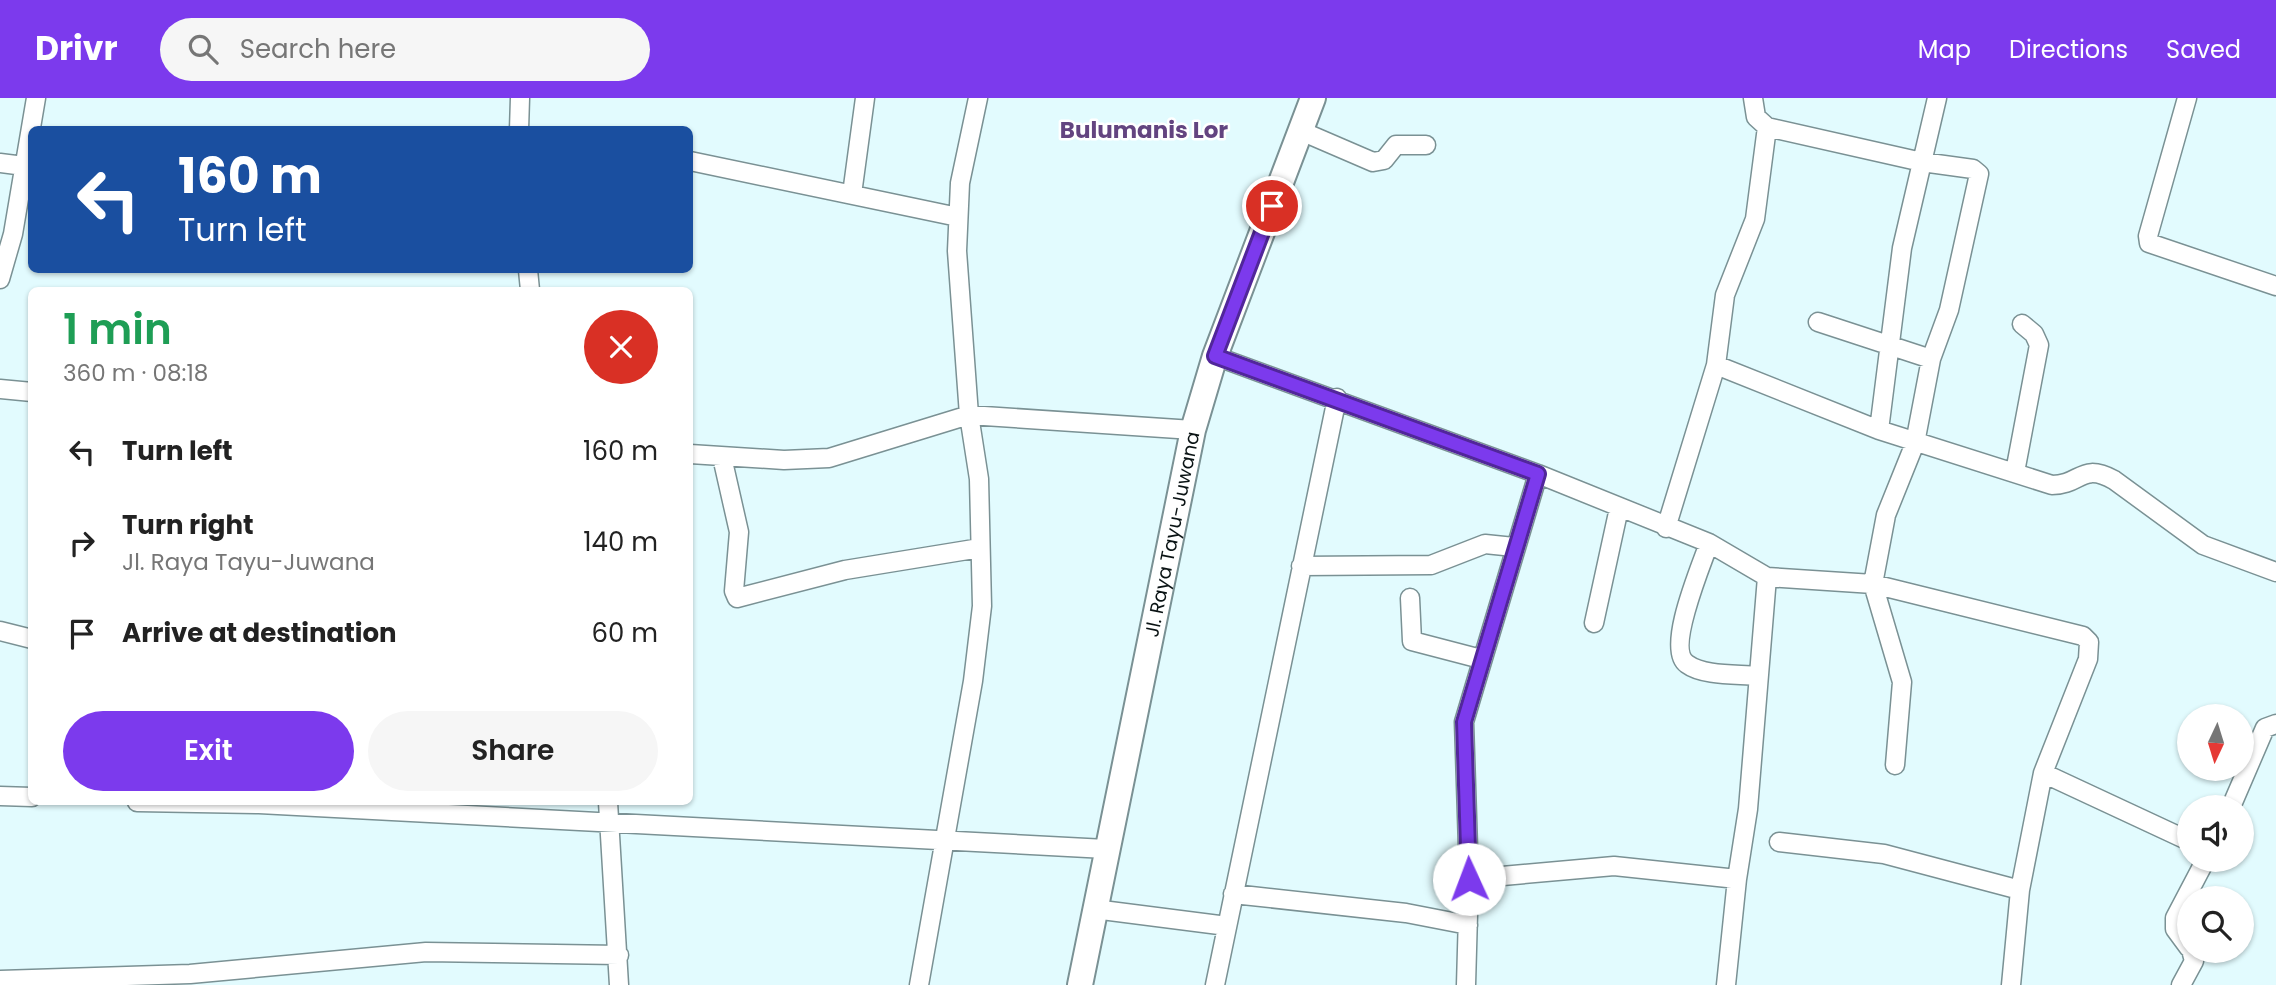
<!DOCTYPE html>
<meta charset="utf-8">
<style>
:root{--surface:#fff;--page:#f6f6f6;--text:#222;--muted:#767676;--accent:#7c3aed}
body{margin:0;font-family:Poppins,sans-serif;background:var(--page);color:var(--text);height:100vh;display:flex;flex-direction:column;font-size:26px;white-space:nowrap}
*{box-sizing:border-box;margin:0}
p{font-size:23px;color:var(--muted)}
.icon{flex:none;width:38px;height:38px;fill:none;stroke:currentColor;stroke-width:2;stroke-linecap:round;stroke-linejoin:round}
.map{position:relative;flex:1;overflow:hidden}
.sheet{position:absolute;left:28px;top:189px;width:665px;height:518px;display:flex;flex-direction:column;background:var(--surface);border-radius:10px;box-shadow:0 2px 5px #0004}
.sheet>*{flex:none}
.banner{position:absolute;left:28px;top:28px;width:665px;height:147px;border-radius:10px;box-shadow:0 2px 5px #0004;background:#1a4fa0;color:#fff;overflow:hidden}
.needle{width:46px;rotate:184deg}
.controls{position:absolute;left:2177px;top:606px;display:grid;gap:14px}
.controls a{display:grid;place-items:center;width:77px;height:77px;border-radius:50%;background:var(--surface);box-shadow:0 2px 5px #0004;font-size:35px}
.pin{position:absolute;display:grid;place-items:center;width:60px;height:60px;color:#fff;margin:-30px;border:4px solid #fff;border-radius:50%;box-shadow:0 2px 7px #0007}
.me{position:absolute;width:77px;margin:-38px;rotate:358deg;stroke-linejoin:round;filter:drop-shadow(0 0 5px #0008)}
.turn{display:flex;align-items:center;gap:24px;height:147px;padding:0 35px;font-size:32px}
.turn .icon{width:91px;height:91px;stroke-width:2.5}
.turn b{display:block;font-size:49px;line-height:60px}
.round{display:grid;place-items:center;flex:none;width:74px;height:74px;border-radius:37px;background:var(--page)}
.overview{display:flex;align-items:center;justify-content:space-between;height:119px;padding:0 35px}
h1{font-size:42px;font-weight:600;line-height:52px;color:#1e9e55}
.primary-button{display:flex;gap:14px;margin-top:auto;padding:14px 35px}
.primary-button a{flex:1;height:80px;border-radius:42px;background:var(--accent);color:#fff;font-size:28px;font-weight:600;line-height:80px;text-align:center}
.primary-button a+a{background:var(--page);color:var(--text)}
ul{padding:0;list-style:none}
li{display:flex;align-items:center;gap:21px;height:91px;padding:0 35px}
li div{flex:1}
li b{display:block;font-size:26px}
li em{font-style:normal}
header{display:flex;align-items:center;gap:42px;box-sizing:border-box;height:98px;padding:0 35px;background:var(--accent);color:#fff}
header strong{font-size:33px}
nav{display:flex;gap:38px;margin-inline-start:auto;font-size:24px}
.search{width:490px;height:63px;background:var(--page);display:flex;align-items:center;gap:18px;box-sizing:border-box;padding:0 24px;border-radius:38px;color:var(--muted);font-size:26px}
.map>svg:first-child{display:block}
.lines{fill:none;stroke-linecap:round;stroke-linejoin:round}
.street-casing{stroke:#7a9194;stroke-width:21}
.secondary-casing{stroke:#7a9194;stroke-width:28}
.street{stroke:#fff;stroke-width:18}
.secondary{stroke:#fff;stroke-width:24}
.route-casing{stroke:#51269a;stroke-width:18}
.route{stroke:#7c3aed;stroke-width:12}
.labels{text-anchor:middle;stroke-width:5;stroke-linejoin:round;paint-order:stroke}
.street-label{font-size:19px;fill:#0a1314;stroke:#fff}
.quarter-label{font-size:23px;font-weight:bold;fill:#634480;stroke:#fff}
</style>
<header>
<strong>Drivr</strong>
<div class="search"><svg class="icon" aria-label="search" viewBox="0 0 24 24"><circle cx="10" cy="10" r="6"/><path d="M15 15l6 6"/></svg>Search here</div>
<nav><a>Map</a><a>Directions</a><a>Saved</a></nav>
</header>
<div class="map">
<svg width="2276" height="887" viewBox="0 0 2276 887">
<rect width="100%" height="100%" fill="#e2fbfe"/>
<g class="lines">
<g class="street-casing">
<path id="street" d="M1753 0 1756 19 1767 29 1922 64 1973 71 1979 76 1949 212 1931 261 1915 345 1886 417 1873 486 1902 584 1895 667
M2187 0 2148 138 2149 145 2276 188
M519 32 520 0
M1301 33 1373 64 1384 62 1396 47H1426
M690 63 958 119
M0 65 32 69
M852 96 865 0
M528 172 530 192
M0 181 13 136 36 0
M1818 224 1931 261
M1215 258 1538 376 1709 445 1767 479 1748 711 1737 781 1726 887
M1716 267 1879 332 2052 387C2081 387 2081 364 2114 382L2203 447 2276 474
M0 291 32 294
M1879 332 1902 150 1937 0
M690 356 784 362 829 360 969 317 1193 332
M722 359 739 434 734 493 737 500 845 472 980 450
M2015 374 2039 247 2034 236 2022 226
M1666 430 1716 267 1725 197 1755 121 1767 29
M1709 445C1702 466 1665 551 1687 566 1703 578 1737 576 1757 578
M1301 468 1431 467 1485 446 1514 449
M1767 479 1873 486 2083 538 2089 544 2088 561 2043 675 2020 792 2011 887
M1410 500 1412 543 1481 561
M1594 525 1619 410
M0 533 32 541
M2043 675 2189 743
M0 698 32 699
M137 704 259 706 1106 751
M608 704 619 887
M2231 709 2265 630 2276 626
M1779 744 1884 756 2020 792
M1469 781 1614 768 1737 781
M1233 796 1406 815 1468 827
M1094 811 1227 828
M2189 850 2175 831V820L2206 761
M0 882 190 876 426 854 619 857
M919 887 973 583 982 508 979 381 969 317 957 153 960 85 978 0
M1215 887 1337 300
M1466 887 1469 781 1464 624 1538 376
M2181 887 2194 863 2191 852"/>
</g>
<g class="secondary-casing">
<g id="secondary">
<path id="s1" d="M1080 887 1193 332 1215 258 1313 0"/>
</g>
</g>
<use href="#street" class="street"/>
<use href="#secondary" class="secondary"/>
</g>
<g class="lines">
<g class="route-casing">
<path id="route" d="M1272 108 1215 258 1538 376 1464 624 1469 781"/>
</g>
<use href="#route" class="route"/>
</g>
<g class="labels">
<g class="street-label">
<text dy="7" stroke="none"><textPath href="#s1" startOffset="460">Jl. Raya Tayu-Juwana</textPath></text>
</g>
<g class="quarter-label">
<text x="1144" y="40">Bulumanis Lor</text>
</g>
</g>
</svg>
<div class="controls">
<a><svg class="needle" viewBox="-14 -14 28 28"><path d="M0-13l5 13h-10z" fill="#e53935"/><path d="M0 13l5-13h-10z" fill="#767676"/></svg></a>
<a><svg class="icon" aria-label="sound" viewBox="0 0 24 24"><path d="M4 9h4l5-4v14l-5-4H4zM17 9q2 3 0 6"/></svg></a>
<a><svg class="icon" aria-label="search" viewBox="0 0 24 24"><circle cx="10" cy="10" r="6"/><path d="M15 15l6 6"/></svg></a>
</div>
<div class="pin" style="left:1272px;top:108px;background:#d93025"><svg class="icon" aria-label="arrive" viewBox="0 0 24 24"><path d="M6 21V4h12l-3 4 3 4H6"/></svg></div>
<svg class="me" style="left:1469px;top:781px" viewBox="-20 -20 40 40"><circle r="19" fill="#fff"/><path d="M0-13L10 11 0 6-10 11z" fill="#7c3aed"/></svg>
<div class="banner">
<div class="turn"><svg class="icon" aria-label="left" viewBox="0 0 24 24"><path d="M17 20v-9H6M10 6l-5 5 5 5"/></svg><div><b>160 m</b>Turn left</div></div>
</div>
<section class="sheet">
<div class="overview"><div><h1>1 min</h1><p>360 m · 08:18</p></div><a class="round" style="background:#d93025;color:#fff"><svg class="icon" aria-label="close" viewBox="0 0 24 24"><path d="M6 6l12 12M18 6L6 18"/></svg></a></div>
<ul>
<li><svg class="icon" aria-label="left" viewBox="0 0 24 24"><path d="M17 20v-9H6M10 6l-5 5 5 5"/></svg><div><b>Turn left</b></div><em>160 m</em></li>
<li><svg class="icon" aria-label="right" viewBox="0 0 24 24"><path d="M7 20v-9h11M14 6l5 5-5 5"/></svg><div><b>Turn right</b><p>Jl. Raya Tayu-Juwana</p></div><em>140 m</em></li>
<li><svg class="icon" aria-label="arrive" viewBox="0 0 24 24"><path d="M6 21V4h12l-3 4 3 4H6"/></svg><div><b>Arrive at destination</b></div><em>60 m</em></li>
</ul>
<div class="primary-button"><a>Exit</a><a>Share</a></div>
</section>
</div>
